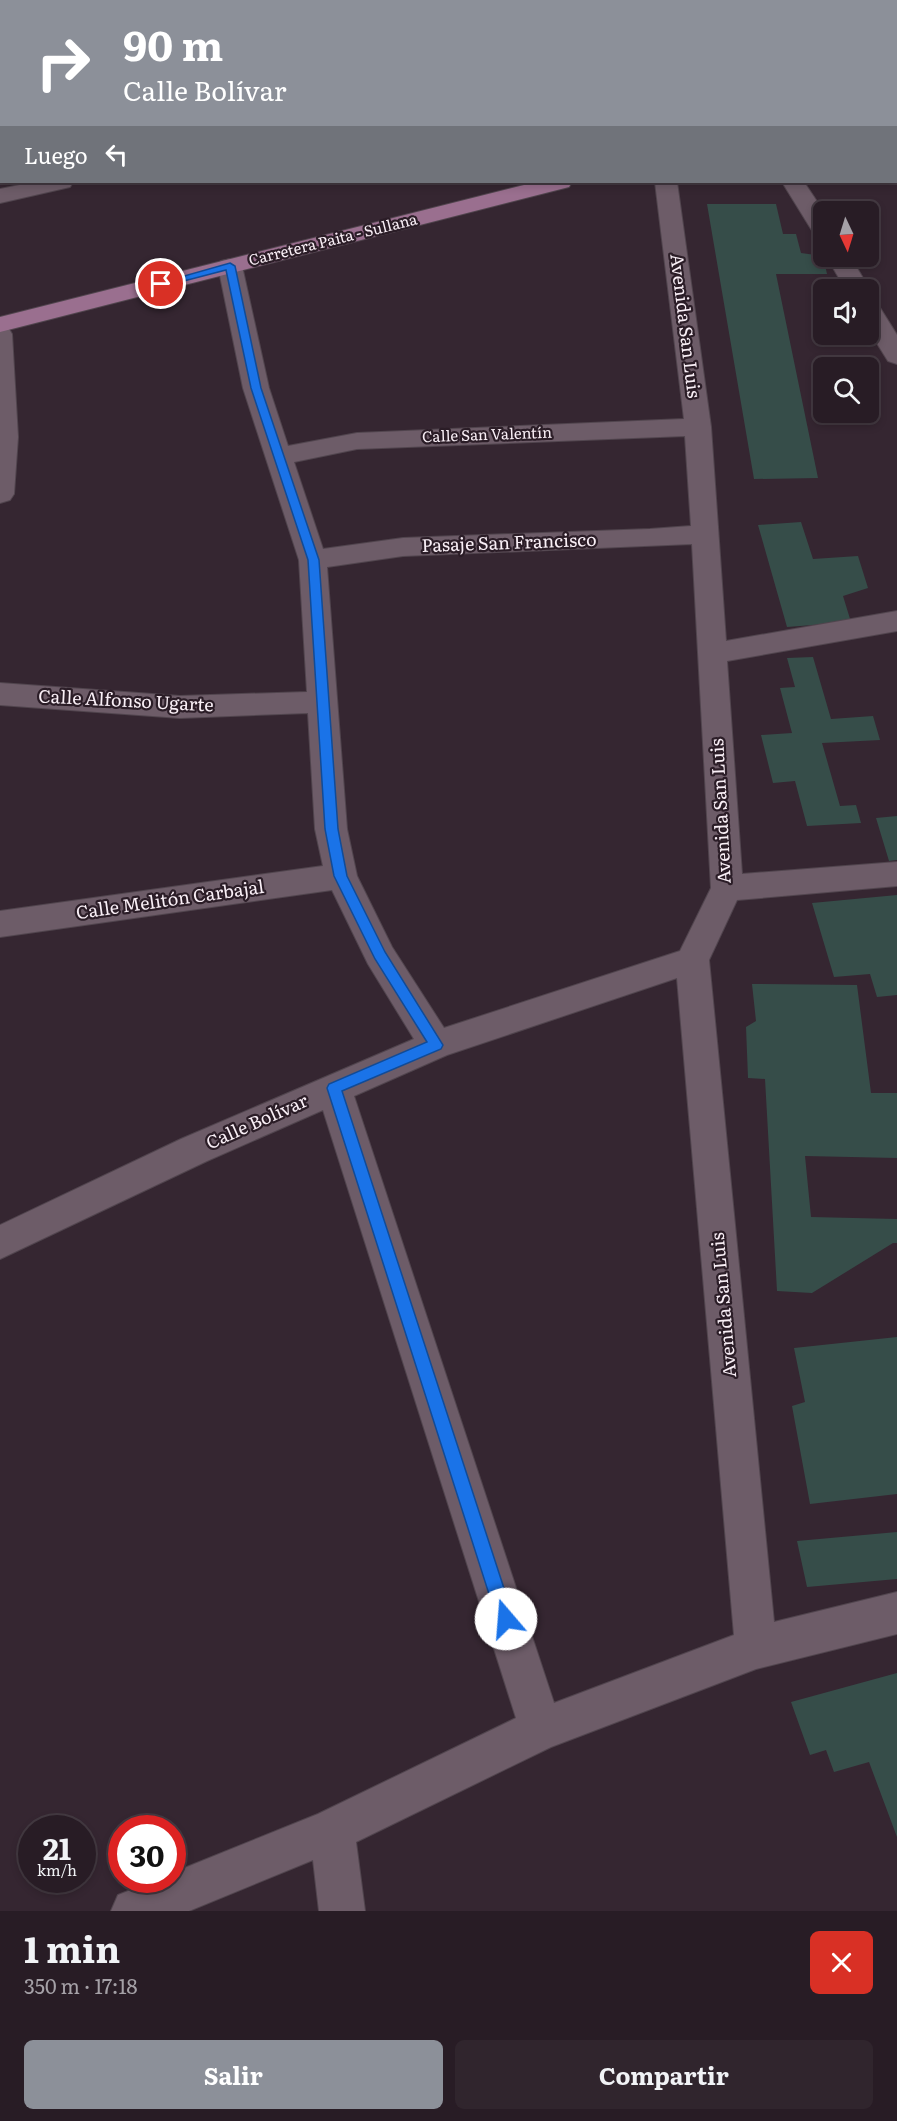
<!DOCTYPE html>
<html lang="es">
<meta charset="utf-8">
<style>
:root{--surface:#281c25;--page:#30252d;--text:#f1f3f6;--muted:#a5a1a7;--line:#443a42;--accent:#8c9099}
body{margin:0;font-family:Literata,serif;background:var(--page);color:var(--text);height:100vh;display:flex;flex-direction:column;font-size:22px;white-space:nowrap}
*{box-sizing:border-box;margin:0}
p{font-size:20px;color:var(--muted)}
.icon{flex:none;width:33px;height:33px;fill:none;stroke:currentColor;stroke-width:2;stroke-linecap:round;stroke-linejoin:round}
.map{position:relative;height:1911px;overflow:hidden}
.side{display:flex;flex-direction:column;background:var(--surface);flex:1}
.side>*{flex:none}
.hud{position:absolute;left:0px;top:0px;width:897px;height:183px;box-shadow:0 3px 9px #0003,0 0 0 2px var(--line);background:#8c9099;color:#fff;overflow:hidden}
.needle{width:39px;rotate:176deg}
.tools{position:absolute;left:813px;top:201px;display:grid;gap:12px}
.tools a{display:grid;place-items:center;width:66px;height:66px;border-radius:9px;background:var(--surface);box-shadow:0 3px 9px #0003,0 0 0 2px var(--line);font-size:30px}
.speed{position:absolute;left:18px;top:1815px;display:flex;gap:12px;font-size:30px;font-weight:700;text-align:center}
.speed>*{display:grid;place-content:center;width:78px;height:78px;border-radius:50%;background:var(--surface);box-shadow:0 3px 9px #0003,0 0 0 2px var(--line);line-height:1}
.speed small{font-size:15px;font-weight:400}
.speed .limit{border:9px solid #d22;background:#fff;color:#111}
.pin{position:absolute;display:grid;place-items:center;width:51px;height:51px;color:#fff;margin:-26px;border:3px solid #fff;border-radius:50%;box-shadow:0 2px 6px #0007}
.me{position:absolute;width:66px;margin:-33px;rotate:342deg;stroke-linejoin:round;filter:drop-shadow(0 0 4px #0008)}
.turn{display:flex;align-items:center;gap:21px;height:126px;padding:0 24px;font-size:27px}
.turn .icon{width:78px;height:78px;stroke-width:2.5}
.turn b{display:block;font-size:42px;line-height:51px}
.then{display:flex;align-items:center;height:57px;padding:0 24px;background:#0003;gap:12px;font-size:22px}
.round{display:grid;place-items:center;flex:none;width:63px;height:63px;border-radius:9px;background:var(--page)}
.summary{display:flex;align-items:center;justify-content:space-between;height:102px;padding:0 24px}
h1{font-size:36px;font-weight:700;line-height:45px}
.action{display:flex;gap:12px;margin-top:auto;padding:12px 24px}
.action a{flex:1;height:69px;border-radius:9px;background:var(--accent);color:#fff;font-size:24px;font-weight:700;line-height:69px;text-align:center}
.action a+a{background:var(--page);color:var(--text)}
.map>svg:first-child{display:block}
.building{fill:#364d49}
.lines{fill:none;stroke-linecap:round;stroke-linejoin:round}
.minor-casing{stroke:#51454e;stroke-width:2}
.primary-casing{stroke:#51454e;stroke-width:2}
.minor{fill:#6d5c68;fill-rule:evenodd}
.primary{fill:#9a6f8f;fill-rule:evenodd}
.route{fill:#1a73e8;stroke:#114b97;stroke-width:1.5}
.labels{text-anchor:middle;stroke-width:4.5;stroke-linejoin:round;paint-order:stroke}
.far-street-label{font-size:15px;fill:#f9eff6;stroke:#2b1d27}
.street-label{font-size:18px;fill:#f9eff6;stroke:#2b1d27}
</style>
<div class="map">
<svg width="897" height="1911" viewBox="0 0 897 1911">
<rect width="100%" height="100%" fill="#352631"/>
<path class="building" d="M707 204H776L783 234H796L801 253 823 256 827 274H776L818 478 754 479Z
M801 522 813 559 858 556 868 588 843 596 851 622 787 627 758 525Z
M813 657 831 719 873 716 880 740 822 743 840 806 856 805 861 823 807 826 795 781 773 783 761 735 792 733 780 688 795 687 787 658Z
M897 816V860L889 861 876 818Z
M897 895V995L877 997 870 974 834 977 812 903Z
M752 984 857 985 871 1093H897V1158L805 1156 811 1217 897 1219V1243H893L812 1293 777 1291 765 1079 748 1078 746 1027 756 1021Z
M897 1337V1494L810 1504 792 1406 805 1402 794 1348Z
M897 1532V1579L807 1587 797 1541Z
M897 1673V1837L869 1762 834 1772 826 1750 810 1755 791 1702Z"/>
<g class="lines">
<g class="minor-casing">
<path id="minor" d="M236 0H261L235 2Z
M314 0H334L335 2H314Z
M851 0H877L850 2Z
M885 0H897V9L896 2Z
M0 49H2V61H0Z
M34 182H73L70 187 0 203V189Z
M655 182H677L711 427 726 641 897 611V631L727 661 742 874 897 862V886L737 900 709 960 774 1622 897 1592V1634L756 1669 551 1747 356 1842 365 1911H319L313 1860 189 1911H111L118 1895 156 1880H172V1873L318 1814 516 1718 323 1110 207 1161 0 1259V1225L181 1139 414 1039 368 964 332 890 0 937V911L323 866 315 829 308 713 180 718 0 705V683L180 696 307 692 299 560 243 388 218 266 221 261 230 259 239 261 242 266 269 388 288 446 357 433 684 419ZM685 436 691 526 650 529 403 538 323 549 294 462 357 449ZM692 544 711 888 680 951 444 1028 392 947 357 876 347 829 327 567 403 556ZM677 978 734 1635 554 1703 354 1096 447 1055Z
M782 182H804L824 212V239L816 237Z
M826 256H850L870 290 868 292V290H846Z
M868 301 877 303 897 335V364L888 361 868 329Z
M0 326 9 329 12 334 18 437 14 494 10 500 0 503Z"/>
</g>
<g class="primary-casing">
<path id="primary" d="M897 85V99H896V86Z
M536 182H572L569 187 0 332V317Z"/>
</g>
<use href="#minor" class="minor"/>
<use href="#primary" class="primary"/>
</g>
<path class="route" d="M230 263 235 266 261 388 319 560 338 829 347 876 385 952 443 1045 441 1049 342 1091 514 1619 512 1625 506 1627 500 1625 497 1619 327 1088 329 1084 427 1042 375 959 334 876 325 829 308 560 251 388 226 270 161 287 156 284Z"/>
<g class="labels">
<g class="far-street-label">
<text transform="translate(333 240) rotate(-14)" y="5">Carretera Paita - Sullana</text>
<text transform="translate(487 435) rotate(-2)" y="5">Calle San Valentín</text>
</g>
<g class="street-label">
<text transform="translate(685 326) rotate(83)" y="6">Avenida San Luis</text>
<text transform="translate(509 543) rotate(-2)" y="6">Pasaje San Francisco</text>
<text transform="translate(126 701) rotate(3)" y="6">Calle Alfonso Ugarte</text>
<text transform="translate(721 811) rotate(-93)" y="6">Avenida San Luis</text>
<text transform="translate(170 900) rotate(-8)" y="6">Calle Melitón Carbajal</text>
<text transform="translate(257 1122) rotate(-24)" y="6">Calle Bolívar</text>
<text transform="translate(724 1305) rotate(-95)" y="6">Avenida San Luis</text>
</g>
</g>
</svg>
<div class="tools">
<a><svg class="needle" viewBox="-14 -14 28 28"><path d="M0-13l5 13h-10z" fill="#e53935"/><path d="M0 13l5-13h-10z" fill="#a5a1a7"/></svg></a>
<a><svg class="icon" aria-label="sound" viewBox="0 0 24 24"><path d="M4 9h4l5-4v14l-5-4H4zM17 9q2 3 0 6"/></svg></a>
<a><svg class="icon" aria-label="search" viewBox="0 0 24 24"><circle cx="10" cy="10" r="6"/><path d="M15 15l6 6"/></svg></a>
</div>
<div class="speed"><div>21<small>km/h</small></div><div class="limit">30</div></div>
<div class="pin" style="left:161px;top:284px;background:#d93025"><svg class="icon" aria-label="arrive" viewBox="0 0 24 24"><path d="M6 21V4h12l-3 4 3 4H6"/></svg></div>
<svg class="me" style="left:506px;top:1619px" viewBox="-20 -20 40 40"><circle r="19" fill="#fff"/><path d="M0-13L10 11 0 6-10 11z" fill="#1a73e8"/></svg>
<div class="hud">
<div class="turn"><svg class="icon" aria-label="right" viewBox="0 0 24 24"><path d="M7 20v-9h11M14 6l5 5-5 5"/></svg><div><b>90 m</b>Calle Bolívar</div></div>
<div class="then">Luego<svg class="icon" aria-label="left" viewBox="0 0 24 24"><path d="M17 20v-9H6M10 6l-5 5 5 5"/></svg></div>
</div>
</div>
<section class="side">
<div class="summary"><div><h1>1 min</h1><p>350 m · 17:18</p></div><a class="round" style="background:#d93025;color:#fff"><svg class="icon" aria-label="close" viewBox="0 0 24 24"><path d="M6 6l12 12M18 6L6 18"/></svg></a></div>
<div class="action"><a>Salir</a><a>Compartir</a></div>
</section>
